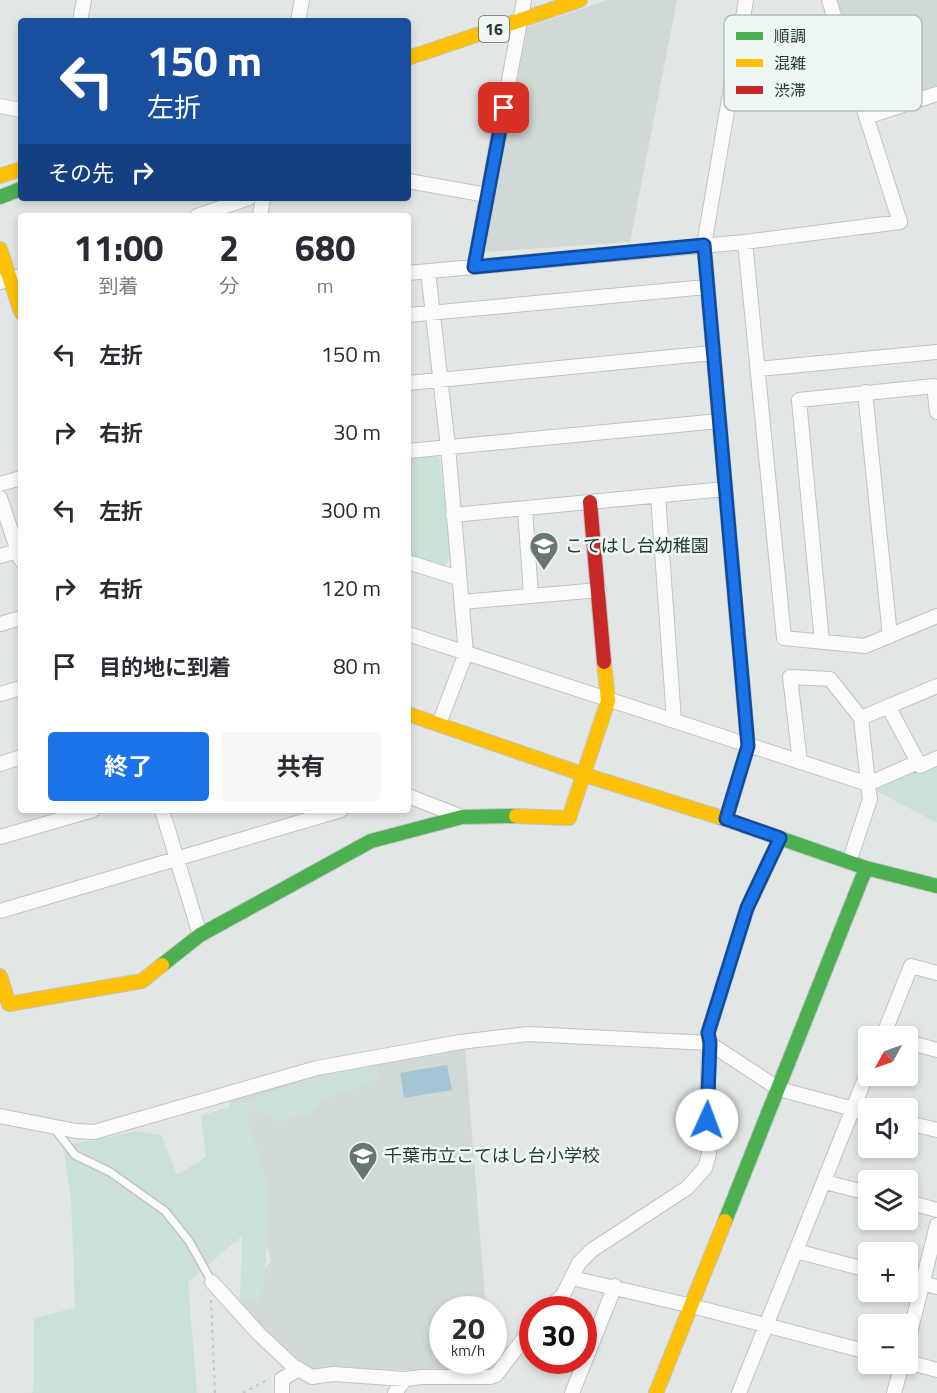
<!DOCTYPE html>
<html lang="ja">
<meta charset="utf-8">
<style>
:root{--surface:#fff;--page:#f7f7f7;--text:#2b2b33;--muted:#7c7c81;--accent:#1a73e8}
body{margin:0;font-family:"Titillium Web","Noto Sans JP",sans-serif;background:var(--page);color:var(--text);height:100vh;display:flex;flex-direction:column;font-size:22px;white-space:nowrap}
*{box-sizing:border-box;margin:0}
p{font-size:20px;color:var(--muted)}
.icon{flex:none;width:33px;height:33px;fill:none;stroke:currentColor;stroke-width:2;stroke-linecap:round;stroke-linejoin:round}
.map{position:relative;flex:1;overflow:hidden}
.side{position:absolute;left:18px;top:213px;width:393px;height:600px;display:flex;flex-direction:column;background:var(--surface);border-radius:6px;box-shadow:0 3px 9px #0003}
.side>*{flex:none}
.top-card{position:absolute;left:18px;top:18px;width:393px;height:183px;border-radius:6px;box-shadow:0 3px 9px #0003;background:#1a4fa0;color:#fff;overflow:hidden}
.needle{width:39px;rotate:230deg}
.controls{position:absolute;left:858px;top:1026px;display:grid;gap:12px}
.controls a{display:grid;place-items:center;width:60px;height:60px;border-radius:6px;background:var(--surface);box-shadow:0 3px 9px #0003;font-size:30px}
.speed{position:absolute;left:429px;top:1296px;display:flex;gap:12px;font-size:30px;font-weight:700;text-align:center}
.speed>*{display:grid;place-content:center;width:78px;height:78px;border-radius:50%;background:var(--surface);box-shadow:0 3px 9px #0003;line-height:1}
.speed small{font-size:15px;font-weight:400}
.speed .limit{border:9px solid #d22;background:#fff;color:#111}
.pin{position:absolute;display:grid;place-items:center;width:51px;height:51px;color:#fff;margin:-26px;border-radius:12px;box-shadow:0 3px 9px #0006}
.me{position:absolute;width:66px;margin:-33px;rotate:2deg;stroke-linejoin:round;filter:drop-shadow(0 0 4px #0008)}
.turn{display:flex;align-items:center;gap:21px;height:126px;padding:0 30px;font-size:27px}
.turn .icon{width:78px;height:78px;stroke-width:2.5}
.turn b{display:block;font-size:42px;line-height:51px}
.then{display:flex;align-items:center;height:57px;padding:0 30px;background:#0003;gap:12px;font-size:22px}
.eta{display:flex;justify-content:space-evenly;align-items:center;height:102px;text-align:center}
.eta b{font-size:36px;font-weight:700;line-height:42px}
.button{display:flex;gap:12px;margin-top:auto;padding:12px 30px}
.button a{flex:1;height:69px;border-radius:6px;background:var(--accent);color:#fff;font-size:24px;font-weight:700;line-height:69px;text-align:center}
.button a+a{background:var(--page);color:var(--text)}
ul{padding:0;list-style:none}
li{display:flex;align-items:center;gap:18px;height:78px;padding:0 30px}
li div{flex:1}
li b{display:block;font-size:22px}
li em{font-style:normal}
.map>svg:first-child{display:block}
.built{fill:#d0d9d6}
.green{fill:#cbe0d6}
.water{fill:#a4c5d4}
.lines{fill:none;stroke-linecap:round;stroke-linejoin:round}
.lane-casing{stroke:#bfc4c3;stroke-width:10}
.street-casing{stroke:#bfc4c3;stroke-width:16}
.fast-casing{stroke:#bec5c3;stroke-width:16}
.slow-casing{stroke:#bec5c3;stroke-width:16}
.jam-casing{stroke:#bec5c3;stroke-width:16}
.path{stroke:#c0c7c7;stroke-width:2;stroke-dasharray:3 4.5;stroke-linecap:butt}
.lane{stroke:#fbfbfb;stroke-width:7}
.street{stroke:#fbfbfb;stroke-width:14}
.fast{stroke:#4caf50;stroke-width:14}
.slow{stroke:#ffc107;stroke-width:14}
.jam{stroke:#c62828;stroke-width:14}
.route-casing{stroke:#114b97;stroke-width:15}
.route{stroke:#1a73e8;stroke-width:10}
.labels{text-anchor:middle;stroke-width:5;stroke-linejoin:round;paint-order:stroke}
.shield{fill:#eff7f4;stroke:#5f7270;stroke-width:1.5}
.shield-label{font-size:16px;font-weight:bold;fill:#213937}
.poi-label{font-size:18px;fill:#213937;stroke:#eff7f4;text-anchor:start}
.key{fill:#eff7f4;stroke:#b1bebb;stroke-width:1.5}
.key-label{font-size:16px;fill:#213937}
</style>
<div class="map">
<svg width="937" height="1393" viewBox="0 0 937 1393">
<rect width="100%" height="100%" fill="#e2e7e6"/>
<path class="built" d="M607 0H677L630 242 485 252 525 28Z
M837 0H937V86L871 107Z
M465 1047 486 1309 442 1310V1360L490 1361 491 1371 314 1369 294 1357 266 1332 240 1303 271 1261 229 1102 317 1073Z"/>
<path class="green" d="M434 452 440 459 451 558 443 566 408 555V455Z
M937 762V823L877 791 878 784Z
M374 1058 379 1079 326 1099 309 1114 279 1121 267 1113 246 1112 268 1187 266 1261 261 1302 240 1301 242 1236 188 1282 197 1393H31L33 1392 34 1318 75 1308 71 1198 63 1146 137 1131 161 1135 177 1175 206 1157 201 1116Z"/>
<path class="water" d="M447 1065 452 1090 404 1098 400 1073Z"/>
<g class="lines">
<g class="lane-casing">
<path id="lane" d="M54 1128 75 1155 110 1172 165 1211 189 1241 212 1282"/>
</g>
<g class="street-casing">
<path id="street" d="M80 21 84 0
M298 21 302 0
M0 106 21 110
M866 117 937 94
M408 181 487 195
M197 216 249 198
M260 216 263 198
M745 242 784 638 865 646 937 616
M474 267 524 0
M428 271 448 447 466 653 439 724
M408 273 745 242 900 222 829 0
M0 282 21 276
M408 315 706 287
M758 369 937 352
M408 383 712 353
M865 392 890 636
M408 451 719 421
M0 484 21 478
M658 496 674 720
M0 498 21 560
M525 509 531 596
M453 515 725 489
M0 556 18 551
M408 562 458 578
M462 602 599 590
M0 624 21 618
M408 634 868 784 918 762
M822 642 799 400 934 386 937 412
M0 694 21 688
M888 706 920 766 937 758
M861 718 937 686
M800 762 790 677 830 679 861 718 868 784 870 799 849 862
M0 764 21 757
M408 796 462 817
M162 810 200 935
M726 819 748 746 704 245 746 0
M0 837 93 810
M0 911 341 810
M883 1036 911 966 937 973
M908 1042 937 1050
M0 1116 76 1131 94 1132 317 1068 460 1042 528 1034 709 1043 779 1089 868 1113
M908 1123 937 1130
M825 1182 868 1193
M908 1202 937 1210
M796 1251 868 1270
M572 1278 692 1306 868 1352
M908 1280 937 1287
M212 1282 258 1333 293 1366 312 1377 333 1374 405 1379 422 1377H490L496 1375 532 1328
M547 1310 563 1295 579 1263 592 1250 687 1188 705 1168 709 1154 707 1120 709 1043 708 1033 747 908 780 838
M908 1341 937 1225
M908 1362 937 1370
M282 1393V1379L299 1369
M395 1393 405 1379
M572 1393 615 1286
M739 1393 868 1071
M894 1393 902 1364"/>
</g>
<g class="fast-casing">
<path id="fast" d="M0 197 21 189
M719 817 866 868 937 886
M162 965 200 935 371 841 462 817 516 816
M725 1221 866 868"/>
</g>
<g class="slow-casing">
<path id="slow" d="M408 58 580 0
M0 176 21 169
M0 249 21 312
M408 714 585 775 719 817
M516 816 569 818 608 701 604 662
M0 976 9 1004 142 981 162 965
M656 1393 725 1221"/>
</g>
<g class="jam-casing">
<path id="jam" d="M590 502 604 662"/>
</g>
<path class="path" d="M211 1300 215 1393
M243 1393 269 1379"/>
<use href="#lane" class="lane"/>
<use href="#street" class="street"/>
<use href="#fast" class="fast"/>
<use href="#slow" class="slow"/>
<use href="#jam" class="jam"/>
</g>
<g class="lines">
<g class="route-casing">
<path id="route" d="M504 108 474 267 704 245 748 746 726 819 780 838 747 908 708 1033 710 1043 707 1120"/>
</g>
<use href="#route" class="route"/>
</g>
<defs>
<g id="school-pin" transform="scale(1.5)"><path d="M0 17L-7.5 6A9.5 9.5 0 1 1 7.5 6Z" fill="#657674" stroke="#eff7f4"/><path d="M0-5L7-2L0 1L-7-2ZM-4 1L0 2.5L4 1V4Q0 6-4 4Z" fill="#fff"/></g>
</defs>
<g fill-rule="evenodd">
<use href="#school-pin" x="544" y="546"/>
<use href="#school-pin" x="363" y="1156"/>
</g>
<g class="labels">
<rect class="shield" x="479" y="16" width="30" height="26" rx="4.5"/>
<g class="shield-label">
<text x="494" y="35">16</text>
</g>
<g class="poi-label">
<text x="565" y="552">こてはし台幼稚園</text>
<text x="384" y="1162">千葉市立こてはし台小学校</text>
</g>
</g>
<rect x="724" y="15" width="198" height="96" rx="9" class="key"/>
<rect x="736" y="32" width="27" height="8" fill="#4caf50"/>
<rect x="736" y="59" width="27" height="8" fill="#ffc107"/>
<rect x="736" y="86" width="27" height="8" fill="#c62828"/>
<g class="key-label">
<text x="774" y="42">順調</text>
<text x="774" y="69">混雑</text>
<text x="774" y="96">渋滞</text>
</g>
</svg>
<div class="controls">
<a><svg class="needle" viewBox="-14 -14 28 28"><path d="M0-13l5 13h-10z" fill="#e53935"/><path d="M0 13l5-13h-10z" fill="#7c7c81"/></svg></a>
<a><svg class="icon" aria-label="sound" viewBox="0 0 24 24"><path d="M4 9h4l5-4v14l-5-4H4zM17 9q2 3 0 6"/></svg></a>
<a><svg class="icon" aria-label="layers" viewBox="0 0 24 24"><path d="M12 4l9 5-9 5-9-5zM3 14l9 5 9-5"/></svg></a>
<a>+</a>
<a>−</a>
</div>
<div class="speed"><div>20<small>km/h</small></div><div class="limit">30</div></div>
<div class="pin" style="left:504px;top:108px;background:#d93025"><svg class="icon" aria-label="arrive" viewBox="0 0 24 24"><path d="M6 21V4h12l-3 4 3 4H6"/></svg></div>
<svg class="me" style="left:707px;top:1120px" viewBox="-20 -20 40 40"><circle r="19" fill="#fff"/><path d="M0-13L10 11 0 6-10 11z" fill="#1a73e8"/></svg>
<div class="top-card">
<div class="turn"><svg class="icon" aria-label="left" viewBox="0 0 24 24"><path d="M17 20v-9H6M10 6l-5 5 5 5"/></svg><div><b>150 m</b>左折</div></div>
<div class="then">その先<svg class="icon" aria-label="right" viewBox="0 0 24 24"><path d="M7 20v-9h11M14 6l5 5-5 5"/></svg></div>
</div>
<section class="side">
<div class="eta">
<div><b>11:00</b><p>到着</p></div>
<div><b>2</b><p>分</p></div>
<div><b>680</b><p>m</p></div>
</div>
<ul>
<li><svg class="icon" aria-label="left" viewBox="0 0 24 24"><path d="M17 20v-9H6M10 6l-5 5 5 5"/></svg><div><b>左折</b></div><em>150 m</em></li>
<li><svg class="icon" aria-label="right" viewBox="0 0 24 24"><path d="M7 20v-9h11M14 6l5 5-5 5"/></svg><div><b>右折</b></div><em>30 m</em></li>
<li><svg class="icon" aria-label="left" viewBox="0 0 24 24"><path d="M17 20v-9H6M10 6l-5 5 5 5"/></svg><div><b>左折</b></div><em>300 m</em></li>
<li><svg class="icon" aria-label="right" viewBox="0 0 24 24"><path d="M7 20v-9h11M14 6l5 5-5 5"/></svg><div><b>右折</b></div><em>120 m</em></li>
<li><svg class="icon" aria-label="arrive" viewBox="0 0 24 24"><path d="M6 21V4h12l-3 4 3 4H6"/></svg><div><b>目的地に到着</b></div><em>80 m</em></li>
</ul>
<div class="button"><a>終了</a><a>共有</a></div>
</section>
</div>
